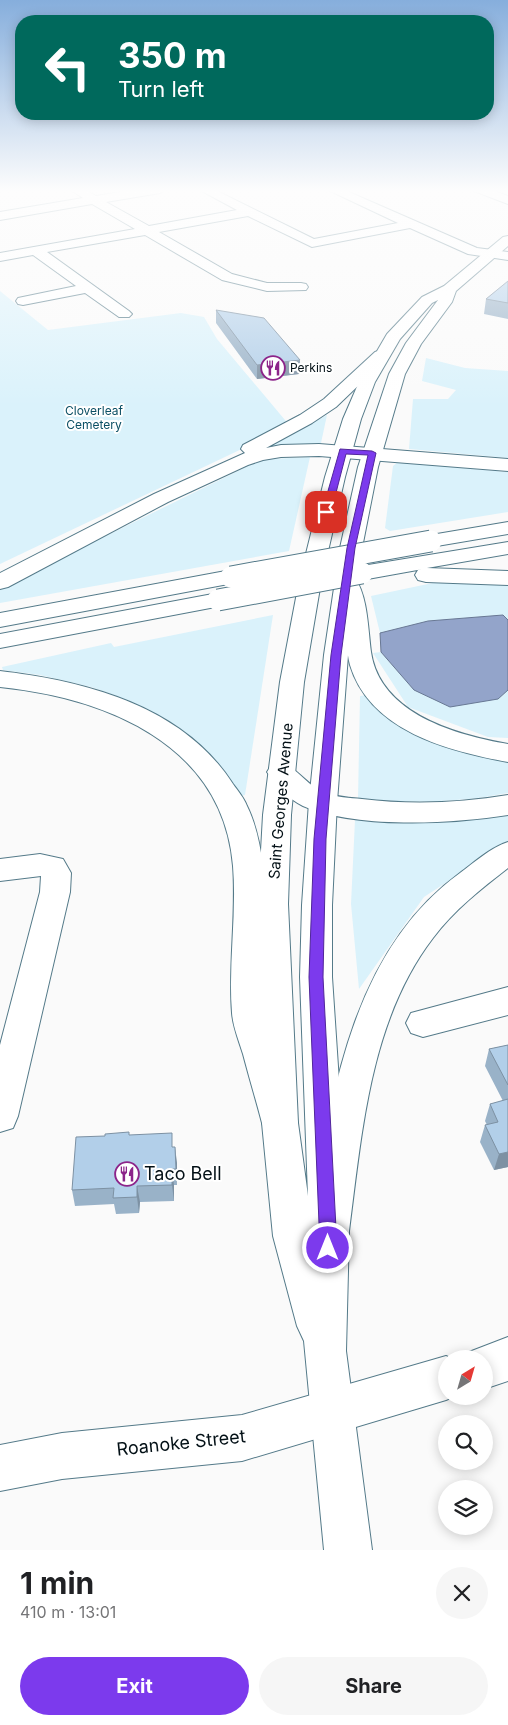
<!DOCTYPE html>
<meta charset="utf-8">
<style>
:root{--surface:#fff;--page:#f6f6f6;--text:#202124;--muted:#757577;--accent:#7c3aed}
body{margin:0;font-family:Inter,sans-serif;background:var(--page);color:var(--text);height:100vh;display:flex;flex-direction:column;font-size:19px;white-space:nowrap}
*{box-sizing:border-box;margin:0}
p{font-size:16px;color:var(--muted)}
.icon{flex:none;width:28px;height:28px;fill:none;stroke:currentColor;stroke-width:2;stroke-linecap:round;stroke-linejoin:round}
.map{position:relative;height:1550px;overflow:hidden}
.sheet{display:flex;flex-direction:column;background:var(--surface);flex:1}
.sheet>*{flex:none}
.banner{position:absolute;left:15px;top:15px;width:479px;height:105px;border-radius:20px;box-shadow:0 2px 12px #0003;background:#00695c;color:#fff;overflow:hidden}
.needle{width:32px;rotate:37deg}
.fabs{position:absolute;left:438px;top:1350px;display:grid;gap:10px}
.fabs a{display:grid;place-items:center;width:55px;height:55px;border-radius:50%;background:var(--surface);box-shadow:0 2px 12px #0003;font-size:25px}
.pin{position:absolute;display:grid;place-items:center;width:42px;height:42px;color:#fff;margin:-21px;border-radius:10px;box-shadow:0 2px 8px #0006}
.me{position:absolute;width:55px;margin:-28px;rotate:0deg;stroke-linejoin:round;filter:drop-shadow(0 0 4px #0008)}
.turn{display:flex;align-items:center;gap:18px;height:105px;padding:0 20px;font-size:22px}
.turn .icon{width:65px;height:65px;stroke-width:2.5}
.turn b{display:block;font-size:35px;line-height:42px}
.round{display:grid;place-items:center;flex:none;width:52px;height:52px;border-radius:26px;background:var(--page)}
.head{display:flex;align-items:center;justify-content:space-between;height:85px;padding:0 20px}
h1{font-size:30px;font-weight:700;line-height:38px}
.primary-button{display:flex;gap:10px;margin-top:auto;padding:10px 20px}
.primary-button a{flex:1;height:58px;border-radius:30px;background:var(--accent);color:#fff;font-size:20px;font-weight:700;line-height:58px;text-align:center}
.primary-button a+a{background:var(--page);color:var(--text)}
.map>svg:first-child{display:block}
.green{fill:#daf2fb}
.water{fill:#93a4ca;stroke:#687894}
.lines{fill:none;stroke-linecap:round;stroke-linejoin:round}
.minor-casing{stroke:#547a89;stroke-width:2}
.major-casing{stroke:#547a89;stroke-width:2}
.highway-casing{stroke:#547a89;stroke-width:2}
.minor{fill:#fff;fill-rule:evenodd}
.major{fill:#fff;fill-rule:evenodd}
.highway{fill:#fff;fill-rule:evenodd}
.highway-bridge-casing{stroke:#547a89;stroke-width:23;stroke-linecap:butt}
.highway-bridge{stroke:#fff;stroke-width:21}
.wall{fill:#99b2c8}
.shaded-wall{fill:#7d91a3}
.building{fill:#b2cfe9;stroke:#7d91a3}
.route{fill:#7c3aed;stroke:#51269a}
.labels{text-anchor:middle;stroke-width:4;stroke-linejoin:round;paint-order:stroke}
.far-poi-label{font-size:12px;fill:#031016;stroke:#fff;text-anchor:start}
.far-park-label{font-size:12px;fill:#0b4f64;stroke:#fff}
.street-label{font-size:15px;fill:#031016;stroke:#fff}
.near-poi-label{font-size:18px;fill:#031016;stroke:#fff;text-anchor:start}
.near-street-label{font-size:18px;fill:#031016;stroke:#fff}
</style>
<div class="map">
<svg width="508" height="1550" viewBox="0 0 508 1550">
<rect width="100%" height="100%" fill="#fafafa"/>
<path class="green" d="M0 291 48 330 181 313 204 317 217 339 290 426 0 564Z
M426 358 465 368 508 371V458L409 449 413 399H448L456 390 422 381Z
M327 415 321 443 266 447Z
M310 457 289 551 0 603V588L254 463 269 459Z
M398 462 508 472V512L390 531 385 528 393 466Z
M442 581 508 584V620L503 615 428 621 380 633 371 596Z
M273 615 245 795 240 796 203 749 184 734 137 706 114 695 91 687 40 675 3 670 2 667 111 643 114 647Z
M381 652 414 690 498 699 508 690V738L488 737 408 707 373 653Z
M367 695 442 745 474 755 508 761V793C458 803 409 803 358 799L360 696Z
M508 813V842L424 897 359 989 351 904 355 820 457 821Z"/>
<path class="water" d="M503 615 508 620V690L498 699 450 707 414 690 381 652 380 633 428 621Z"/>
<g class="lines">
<g class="minor-casing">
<path id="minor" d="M69 189H84L96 196 138 189H166L160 193 106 202 149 226 237 210 198 189H213L314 239 398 223 326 189H342L477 248 508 252V260L468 254 410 228 312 247 248 216 159 232 232 274 267 283H301L306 284 308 287 306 290 267 291 222 280 145 235 47 252 129 311 132 314 129 317H119L85 293 23 305 18 304 16 301 18 298 76 286 33 255 0 261V253L135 229 92 204 0 220V212L83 198Z
M472 189H489L508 196V204L474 191Z
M40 854 63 859 71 873 70 892 18 1116 13 1128 0 1132V1045L40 892 41 876 0 881V859Z
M508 987V1015L423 1037 411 1033 406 1023 411 1013Z
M508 1337V1381L484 1389V1359H466L469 1352Z
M446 1356 452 1359H446V1396H455L446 1400 242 1461 62 1479 0 1491V1445L62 1433 242 1415Z"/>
</g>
<g class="major-casing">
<path id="major" d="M508 236V246L456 291 452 302 421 344 405 374 378 467 362 548 348 655 337 802 332 905V977L349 1231 346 1351 372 1550H324L304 1341 297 1326 273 1236 262 1123 258 904 263 815 280 682 299 582 325 477 343 419 359 382 387 334 422 297 444 286 503 237ZM438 300 406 343 389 374 358 467 340 548 324 655 309 802 302 905 300 977 308 1196 298 1123 288 904 291 815 304 682 321 582 345 477 361 419 375 382 400 339 432 303Z"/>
</g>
<g class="highway-casing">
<path id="highway" d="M381 350 387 352 389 355 387 358 336 407 312 423 266 448 281 445 319 444 508 459V471L319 456 281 457 263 460 248 465 168 502 8 587 0 589V573L154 494 245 453 241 449 243 445 300 415 324 399 375 352Z
M508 522V534L431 547 424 545 420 541 424 537 431 535Z
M508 542V554L427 568 508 571V585L426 582 418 580 415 575 418 570 423 569 362 580 355 578C368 597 368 630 371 652 380 714 456 735 508 744V762C448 751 370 731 350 665 346 651 347 637 345 623 343 609 339 596 336 582L339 577 347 575 354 577 351 573 354 568 362 566Z
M231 570 239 572 242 577 239 582 0 627V613Z
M218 593 226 595 229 600 226 605 0 648V634Z
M0 671C86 681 183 706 233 784 238 791 244 798 247 806 256 824 260 845 263 865L266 1014 298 1123 293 1135 280 1140 267 1135 262 1123C256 1100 249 1077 243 1054 239 1041 233 1027 232 1013 228 964 237 915 233 866 223 744 106 698 0 687Z
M281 763C298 768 307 786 325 793 336 797 350 798 362 799 411 805 460 803 508 795V815C451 824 356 829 303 806 288 799 276 785 267 772L271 766Z
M508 842V868C481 889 454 910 433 938 370 1020 362 1132 349 1231L343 1245 329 1250 315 1245 309 1231C330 1105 348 954 460 873 475 862 490 848 508 842Z"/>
</g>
<use href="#minor" class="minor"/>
<use href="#major" class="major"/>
<use href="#highway" class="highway"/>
<g class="highway-bridge-casing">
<path id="highway-bridge" d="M231 577 431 541
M218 600 362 573"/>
</g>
<use href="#highway-bridge" class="highway-bridge"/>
</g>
<path class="wall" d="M508 281V319L484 314 486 299Z
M216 310 300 360 299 374 257 379 216 323Z
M508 1045V1167L494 1170 480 1142 485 1125H487L485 1121 490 1104 503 1101 485 1066 489 1049Z
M173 1147H175L177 1185H174V1201L140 1202 139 1213 116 1214 114 1204 75 1206 72 1190Z"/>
<path class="shaded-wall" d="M300 360 299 374 257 379V365Z
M175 1147 177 1163V1185L176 1169Z
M508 1152V1167L494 1170 499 1154Z
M172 1169 174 1185V1201L172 1185Z
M137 1186 140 1202 139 1213 137 1197Z"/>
<path class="building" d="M508 281V303L486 299Z
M216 310 264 318 300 360 257 365Z
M508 1045V1085L489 1049Z
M508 1099V1152L499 1154 485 1125 498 1122 490 1104Z
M129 1132V1135L172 1133V1147H175L176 1169H172V1185L137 1186V1197L113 1198 114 1188 72 1190 76 1137 105 1136V1134Z"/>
<linearGradient id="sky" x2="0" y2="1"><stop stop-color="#86aedc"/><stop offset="0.47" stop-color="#fdfdfd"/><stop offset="1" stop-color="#fdfdfd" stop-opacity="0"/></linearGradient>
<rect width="508" height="406" fill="url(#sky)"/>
<path class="route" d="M340 449 372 451 376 453 355 548 341 655 326 839 323 977 337 1248 334 1254 328 1256 323 1254 320 1248 309 977 314 839 331 655 347 548 368 455 346 454 331 512 326 515 322 512Z"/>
<defs>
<g id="restaurant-ring" transform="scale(1.25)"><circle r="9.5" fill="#fff" stroke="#8c248a" stroke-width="1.5"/><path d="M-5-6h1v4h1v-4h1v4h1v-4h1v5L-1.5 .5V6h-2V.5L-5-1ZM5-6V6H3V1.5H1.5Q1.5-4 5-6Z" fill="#8c248a"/></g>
</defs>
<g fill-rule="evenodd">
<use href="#restaurant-ring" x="273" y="368"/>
<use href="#restaurant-ring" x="127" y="1174"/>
</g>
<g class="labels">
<g class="far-poi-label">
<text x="290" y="372">Perkins</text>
</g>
<g class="far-park-label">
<text x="94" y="415">Cloverleaf<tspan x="94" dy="14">Cemetery</tspan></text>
</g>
<g class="street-label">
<text transform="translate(281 801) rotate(-85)" y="5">Saint Georges Avenue</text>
</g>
<g class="near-poi-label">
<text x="144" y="1180">Taco Bell</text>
</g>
<g class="near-street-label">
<text transform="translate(181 1443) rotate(-6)" y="6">Roanoke Street</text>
</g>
</g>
</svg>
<div class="fabs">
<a><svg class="needle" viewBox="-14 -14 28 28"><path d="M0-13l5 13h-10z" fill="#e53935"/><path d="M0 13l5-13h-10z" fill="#757577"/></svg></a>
<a><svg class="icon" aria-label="search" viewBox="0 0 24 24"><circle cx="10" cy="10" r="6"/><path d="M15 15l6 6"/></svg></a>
<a><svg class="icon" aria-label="layers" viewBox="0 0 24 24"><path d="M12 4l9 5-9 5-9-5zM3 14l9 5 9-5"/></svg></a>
</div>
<div class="pin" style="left:326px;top:512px;background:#d93025"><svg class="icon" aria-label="arrive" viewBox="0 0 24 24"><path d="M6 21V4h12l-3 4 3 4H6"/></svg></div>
<svg class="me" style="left:328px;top:1248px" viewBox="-20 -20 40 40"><circle r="17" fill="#7c3aed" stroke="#fff" stroke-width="3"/><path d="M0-11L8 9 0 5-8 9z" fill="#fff"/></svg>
<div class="banner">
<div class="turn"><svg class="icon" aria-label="left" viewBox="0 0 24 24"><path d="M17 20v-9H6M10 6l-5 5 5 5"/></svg><div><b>350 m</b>Turn left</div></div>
</div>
</div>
<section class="sheet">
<div class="head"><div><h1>1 min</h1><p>410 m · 13:01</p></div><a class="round"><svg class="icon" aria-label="close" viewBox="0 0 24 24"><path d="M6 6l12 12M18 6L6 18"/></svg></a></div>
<div class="primary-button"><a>Exit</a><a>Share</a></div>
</section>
